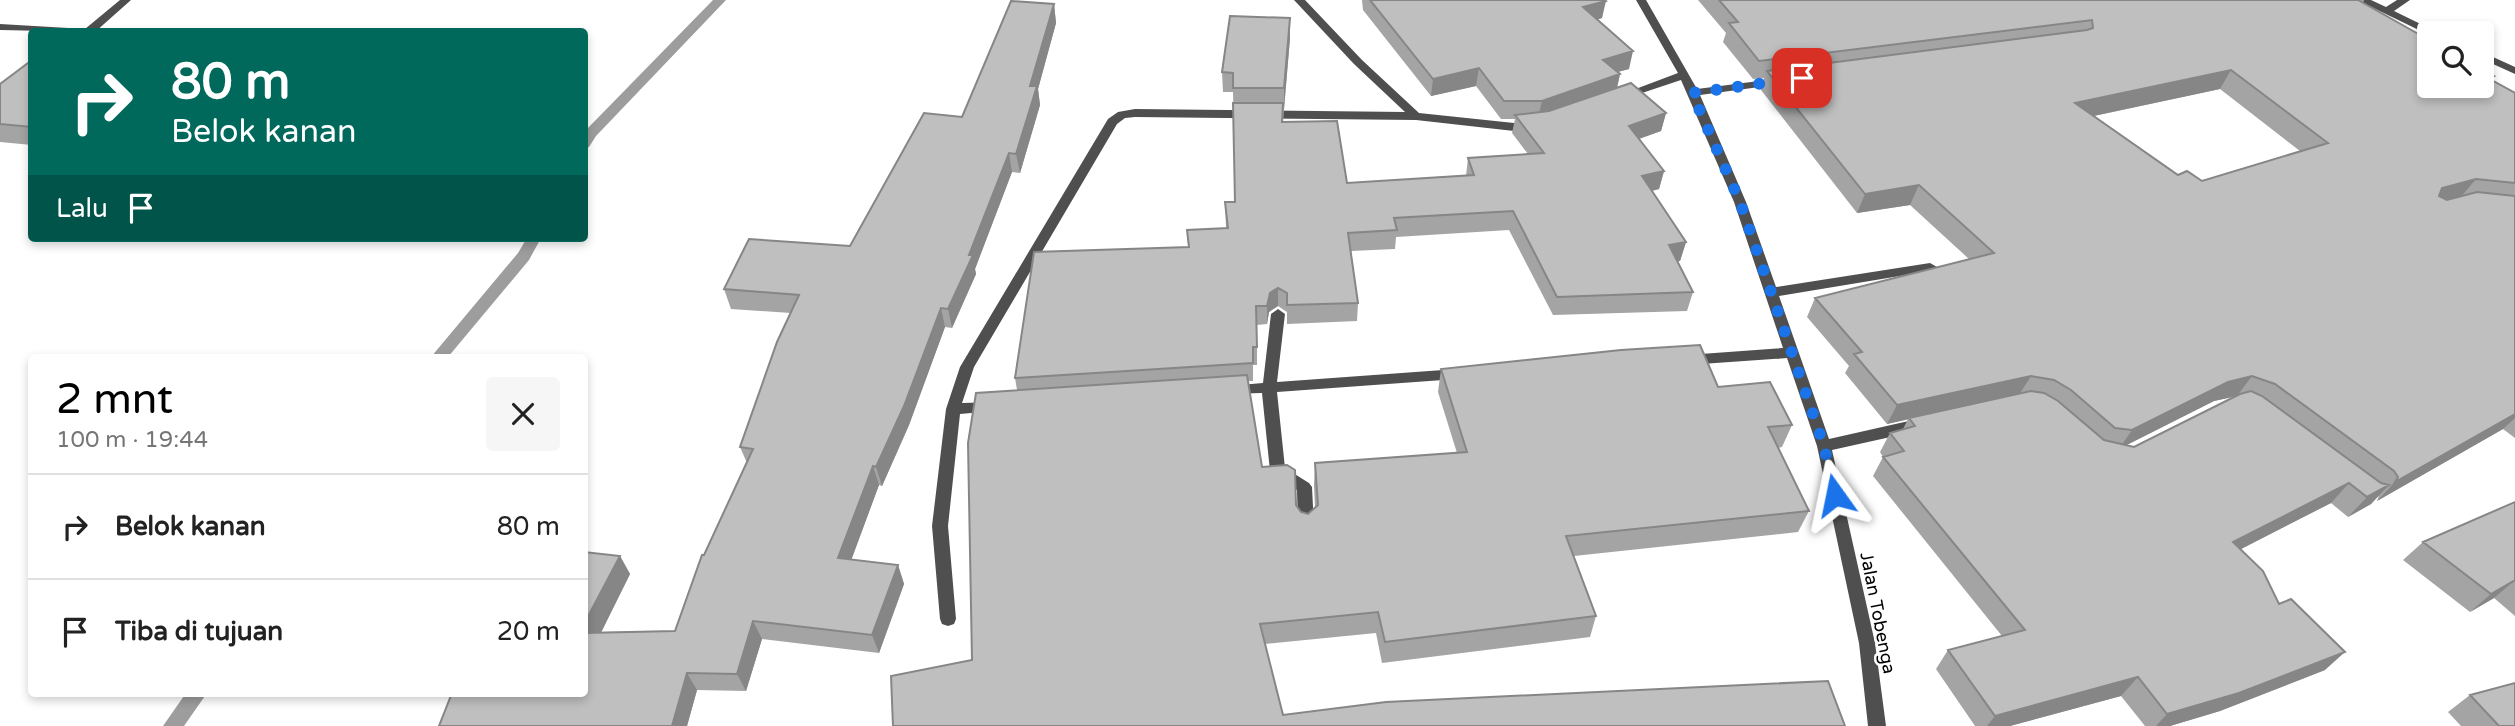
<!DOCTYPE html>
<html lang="id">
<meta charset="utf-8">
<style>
:root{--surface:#fff;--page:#f6f6f6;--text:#222;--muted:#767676;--line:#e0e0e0;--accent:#000}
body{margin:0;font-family:"Varela Round",sans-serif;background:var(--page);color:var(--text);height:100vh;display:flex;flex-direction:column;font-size:26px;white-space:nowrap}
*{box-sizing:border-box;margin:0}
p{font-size:23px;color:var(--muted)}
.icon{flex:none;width:38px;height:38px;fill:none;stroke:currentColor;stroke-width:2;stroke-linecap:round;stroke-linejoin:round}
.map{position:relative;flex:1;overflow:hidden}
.details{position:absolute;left:28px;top:354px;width:560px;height:343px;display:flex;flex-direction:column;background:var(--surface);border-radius:7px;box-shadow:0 4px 10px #0003}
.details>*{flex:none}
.hud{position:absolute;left:28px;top:28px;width:560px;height:214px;border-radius:7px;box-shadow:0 4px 10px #0003;background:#00695c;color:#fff;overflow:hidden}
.controls{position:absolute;left:2417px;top:21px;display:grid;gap:14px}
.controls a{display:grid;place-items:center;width:77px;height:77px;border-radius:7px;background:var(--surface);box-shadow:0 4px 10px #0003;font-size:35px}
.pin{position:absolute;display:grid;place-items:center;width:60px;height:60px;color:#fff;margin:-30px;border-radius:14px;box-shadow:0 4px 10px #0006}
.me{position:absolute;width:77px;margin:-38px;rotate:348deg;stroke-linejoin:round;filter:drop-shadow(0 0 5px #0008)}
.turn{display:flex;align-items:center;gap:24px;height:147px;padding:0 28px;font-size:32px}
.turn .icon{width:91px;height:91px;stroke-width:2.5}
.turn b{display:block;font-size:49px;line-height:60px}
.then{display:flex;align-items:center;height:66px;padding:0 28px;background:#0003;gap:14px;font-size:26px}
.round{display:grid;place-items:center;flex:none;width:74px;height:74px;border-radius:7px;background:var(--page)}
.summary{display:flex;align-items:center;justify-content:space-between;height:119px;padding:0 28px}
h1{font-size:42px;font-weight:600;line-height:52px;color:var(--accent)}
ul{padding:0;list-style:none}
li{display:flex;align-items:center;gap:21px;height:105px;padding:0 28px;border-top:2px solid var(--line)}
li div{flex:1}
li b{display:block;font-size:26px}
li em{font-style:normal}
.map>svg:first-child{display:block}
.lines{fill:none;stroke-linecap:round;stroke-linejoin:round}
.stream{fill:#9d9d9d;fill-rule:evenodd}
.minor{fill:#4f4f4f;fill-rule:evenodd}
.wall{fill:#a4a4a4;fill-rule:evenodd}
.shaded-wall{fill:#868686}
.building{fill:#bfbfbf;stroke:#868686;stroke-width:2;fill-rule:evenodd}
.route{stroke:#1a73e8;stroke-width:12;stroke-dasharray:0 21.6}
.labels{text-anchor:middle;stroke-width:5;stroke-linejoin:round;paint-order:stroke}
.street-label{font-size:18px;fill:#000;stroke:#fff}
</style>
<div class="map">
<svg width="2515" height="726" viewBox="0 0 2515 726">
<rect width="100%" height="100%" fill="#fff"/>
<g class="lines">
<path class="stream" d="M713 0H726L596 136 589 147 584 148 586 130Z
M527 238H541L529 260 448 357H431L518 253Z
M186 693H207L184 726H163Z"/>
<path class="minor" d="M120 0H131L95 32 0 30V24L85 29Z
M1294 0H1305L1362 60 1419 113 1514 123 1530 122 1536 126 1530 130 1514 131 1416 120 1135 117 1125 118 1117 124 974 367 962 403 998 402 1000 406 998 410 993 411 960 414 948 526 956 619 954 624 948 626 942 624 940 619 932 526 946 409 960 367 1108 119 1118 112 1135 109 1405 112 1354 64Z
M1636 0H1646L1697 89 1781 78 1787 81 1781 84 1700 95 1746 202 1776 287 1930 263 1937 267 1930 271 1779 296 1829 439 1922 418 1927 420 1929 424 1927 428 1922 430 1832 450 1875 643 1886 726H1868L1859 643 1817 446 1787 358 1687 365 1680 360 1687 355 1783 348 1734 202 1681 80 1627 98H1619L1617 96 1678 73Z
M2357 0H2371L2386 7 2397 0H2410L2394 11 2439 33 2429 35Z
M2482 52 2515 67V74L2482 59Z
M1278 309 1285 314 1277 382 1457 369 1464 374 1457 379 1277 392 1285 468 1309 483 1312 487 1314 527 1311 531 1306 533 1301 531 1298 527 1297 490 1280 481 1270 471 1262 393 1228 394 1226 390 1228 386 1263 383 1271 314Z"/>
</g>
<path class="wall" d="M1362 0H1605L1602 18 1597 20 1629 69 1617 72 1620 74 1617 88 1666 113 1661 131 1639 139 1664 171 1659 189 1652 191 1686 242 1680 261H1677L1693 292 1687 311 1553 315 1509 230 1396 237 1395 249 1351 251 1358 303 1357 321 1287 324V312L1278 306 1269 312 1267 324 1257 325V365H1253V381H1248L1262 467 1301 512 1308 514 1315 507 1314 485 1315 463 1457 453 1438 392 1441 369 1718 387 1792 425 1782 447 1778 448 1809 511 1798 532 1574 556 1596 616 1590 637 1382 663 1376 633 1265 644 1283 715 1845 726H893L972 660 1017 390 1015 378 1188 247 1187 230 1226 228 1225 202H1235L1233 92H1223L1222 72 1290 38 1283 122 1347 183 1466 176 1468 158 1528 154 1512 133 1515 119H1501L1476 86 1431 96 1363 10Z
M1698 0H2364L2363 3 2494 76 2491 80 2515 93V438L2503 429 2377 501 2379 495 2371 504 2348 517 2331 503 2240 549 2325 670 2220 711 2170 726H2145L2121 696 2010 726H1975L1936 669 1948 650 2002 636 1873 476 1883 457 1880 452 1890 433 1903 429 1908 419 1887 424 1845 373 1849 366 1807 317 1815 298 1969 259 1910 205 1857 213 1761 90 1764 78 1753 79 1723 42 1726 33ZM2220 89 2300 151 2202 181 2178 175 2094 116ZM2237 396 2134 447 2126 445 2214 401Z
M1054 4 1056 23 1038 89 1040 105 1020 173 1012 172 975 269 976 274 952 328 945 327 909 425 882 486 879 485 851 560 898 565 904 584 879 653 762 639 746 691 697 690 687 726H439L584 693 620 556 630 574 601 632 675 631 704 555 747 463 740 447 791 313 731 309 724 289 850 246 962 117Z
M32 60V145L0 142V84Z
M2515 502V616L2494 598 2470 612 2403 560 2423 542Z
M2470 695 2515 726H2461L2448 712Z"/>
<path class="shaded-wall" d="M1606 1 1602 18 1580 24 1583 7Z
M1054 4 1056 23 1038 89 1040 105 1020 173 1016 154 1030 86Z
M1290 18V38L1284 108V88Z
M1633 51 1629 69 1599 77 1603 60Z
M1479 68 1476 86 1431 96 1433 79Z
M2231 70 2220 89 2065 122 2075 103Z
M1620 74 1616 92 1538 118 1542 101Z
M1666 113 1661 131 1624 144 1629 126Z
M1009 153 1012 172 975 269 976 274 952 328 948 309Z
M1664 171 1659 189 1637 194 1642 176Z
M2476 179 2460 198 2426 207 2442 188Z
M1919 185 1910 205 1857 213 1865 194Z
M1686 242 1680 261 1663 264 1669 245Z
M1278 288V306L1269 312 1267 324V306L1270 293Z
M941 308 945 327 909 425 882 486 876 467Z
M2031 376 2019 395 1887 424 1897 405Z
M2252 376 2237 396 2214 401 2119 449 2132 430 2228 382Z
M2515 414V418L2503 429 2377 501 2395 482Z
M873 466 879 485 845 577 838 558Z
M2349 483 2331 503 2216 562 2233 542Z
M2389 485 2371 504 2348 517 2367 497Z
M620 556 630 574 592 651 584 640V624Z
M898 565 904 584 879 653 872 635Z
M2515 580 2494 598 2470 612 2491 594Z
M753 621 762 639 746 691 737 674Z
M2345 652 2325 670 2220 711 2170 726H2156L2167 714Z
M687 673 697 690 687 726H672Z
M2138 677 2121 696 2010 726H1987L1995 716Z"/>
<path class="building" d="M1370 0H1605L1606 1 1583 7 1633 51 1603 60 1620 74 1542 101H1504L1479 68 1433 79Z
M1719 0H2358L2429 40V86H2482V69L2494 76 2488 78 2515 93V183L2476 179 2442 188 2439 196 2447 200 2477 192 2515 196V414L2395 482 2398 477 2394 471 2275 384 2252 376 2228 382 2132 430 2115 428 2071 390 2054 380 2031 376 1897 405 1854 354 1862 352 1815 298 1994 253 1919 185 1865 194 1767 71 2087 30 2093 28 2092 20 1759 61 1729 23 1738 22ZM2231 70 2328 143 2202 181 2187 171 2178 175 2075 103Z
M1011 1 1054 4 1030 86H1037L1016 154 1009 153 969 255H973L948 309 941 308 904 406 876 467 873 466 838 558 898 565 872 635 753 621 737 674 687 673 672 726H439L452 693H584V633L675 631 702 555H704L753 449 740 447 777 342 799 295 724 289 749 239 850 246 924 113 962 117Z
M1230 16 1290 18 1284 88H1233V73L1222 72Z
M32 60V127L0 124V84Z
M1631 83 1666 113 1629 126 1664 171 1642 176 1686 242 1669 245 1693 292 1557 297 1513 211 1394 218 1397 230 1348 233 1358 303 1287 305V293L1278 288 1270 293 1267 306H1256L1257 347H1253V363L1015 378 1034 252 1189 247 1187 230 1228 228 1225 202H1235L1233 103H1283L1282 122 1337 121 1347 183 1474 175 1468 158 1544 153 1515 115 1549 111Z
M1700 345 1718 387 1770 382 1792 425 1768 427 1809 511 1566 536 1596 616 1385 642 1378 612 1260 624 1283 715 1386 702 1828 681 1845 726H893L891 676 972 660 968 443 976 393 1247 375 1262 467 1287 465 1295 470 1296 505 1301 512 1308 514 1318 505 1315 463 1467 452 1441 369 1621 350Z
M2031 391 2044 393 2058 401 2104 440 2134 447 2240 394 2251 391 2262 396 2381 483 2389 485 2367 497 2349 483 2233 542 2263 571 2279 604 2291 599 2345 652 2239 693 2167 714 2138 677 1995 716 1948 650 2025 630 1883 457 1904 451 1890 433 1915 426 1909 418Z
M2515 502V580L2491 594 2423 542Z
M584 552 620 556 584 624Z
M2515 683V726H2499L2470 695Z"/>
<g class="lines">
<path class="route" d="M1802 78 1692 93 1740 202 1824 446 1835 495"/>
</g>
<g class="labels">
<g class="street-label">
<text transform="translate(1878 613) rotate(79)" y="6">Jalan Tobenga</text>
</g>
</g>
</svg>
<div class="controls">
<a><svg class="icon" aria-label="search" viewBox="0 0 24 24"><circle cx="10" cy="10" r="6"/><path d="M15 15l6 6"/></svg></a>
</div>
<div class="pin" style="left:1802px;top:78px;background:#d93025"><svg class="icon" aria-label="arrive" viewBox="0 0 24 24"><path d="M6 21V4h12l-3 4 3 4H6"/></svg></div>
<svg class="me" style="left:1835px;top:495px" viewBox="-20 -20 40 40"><path d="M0-17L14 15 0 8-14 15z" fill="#1a73e8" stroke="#fff" stroke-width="4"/></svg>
<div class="hud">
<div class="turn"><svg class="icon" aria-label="right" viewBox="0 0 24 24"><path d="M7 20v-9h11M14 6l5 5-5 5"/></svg><div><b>80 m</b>Belok kanan</div></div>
<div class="then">Lalu<svg class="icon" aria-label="arrive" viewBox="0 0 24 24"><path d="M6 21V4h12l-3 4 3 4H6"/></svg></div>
</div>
<section class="details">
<div class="summary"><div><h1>2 mnt</h1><p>100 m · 19:44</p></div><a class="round"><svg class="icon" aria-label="close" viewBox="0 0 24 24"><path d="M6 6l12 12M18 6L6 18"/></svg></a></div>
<ul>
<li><svg class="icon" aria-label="right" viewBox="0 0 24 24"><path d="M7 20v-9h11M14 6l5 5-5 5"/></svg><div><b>Belok kanan</b></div><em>80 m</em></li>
<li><svg class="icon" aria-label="arrive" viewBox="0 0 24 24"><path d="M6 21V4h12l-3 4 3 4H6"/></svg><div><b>Tiba di tujuan</b></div><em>20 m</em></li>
</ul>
</section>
</div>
